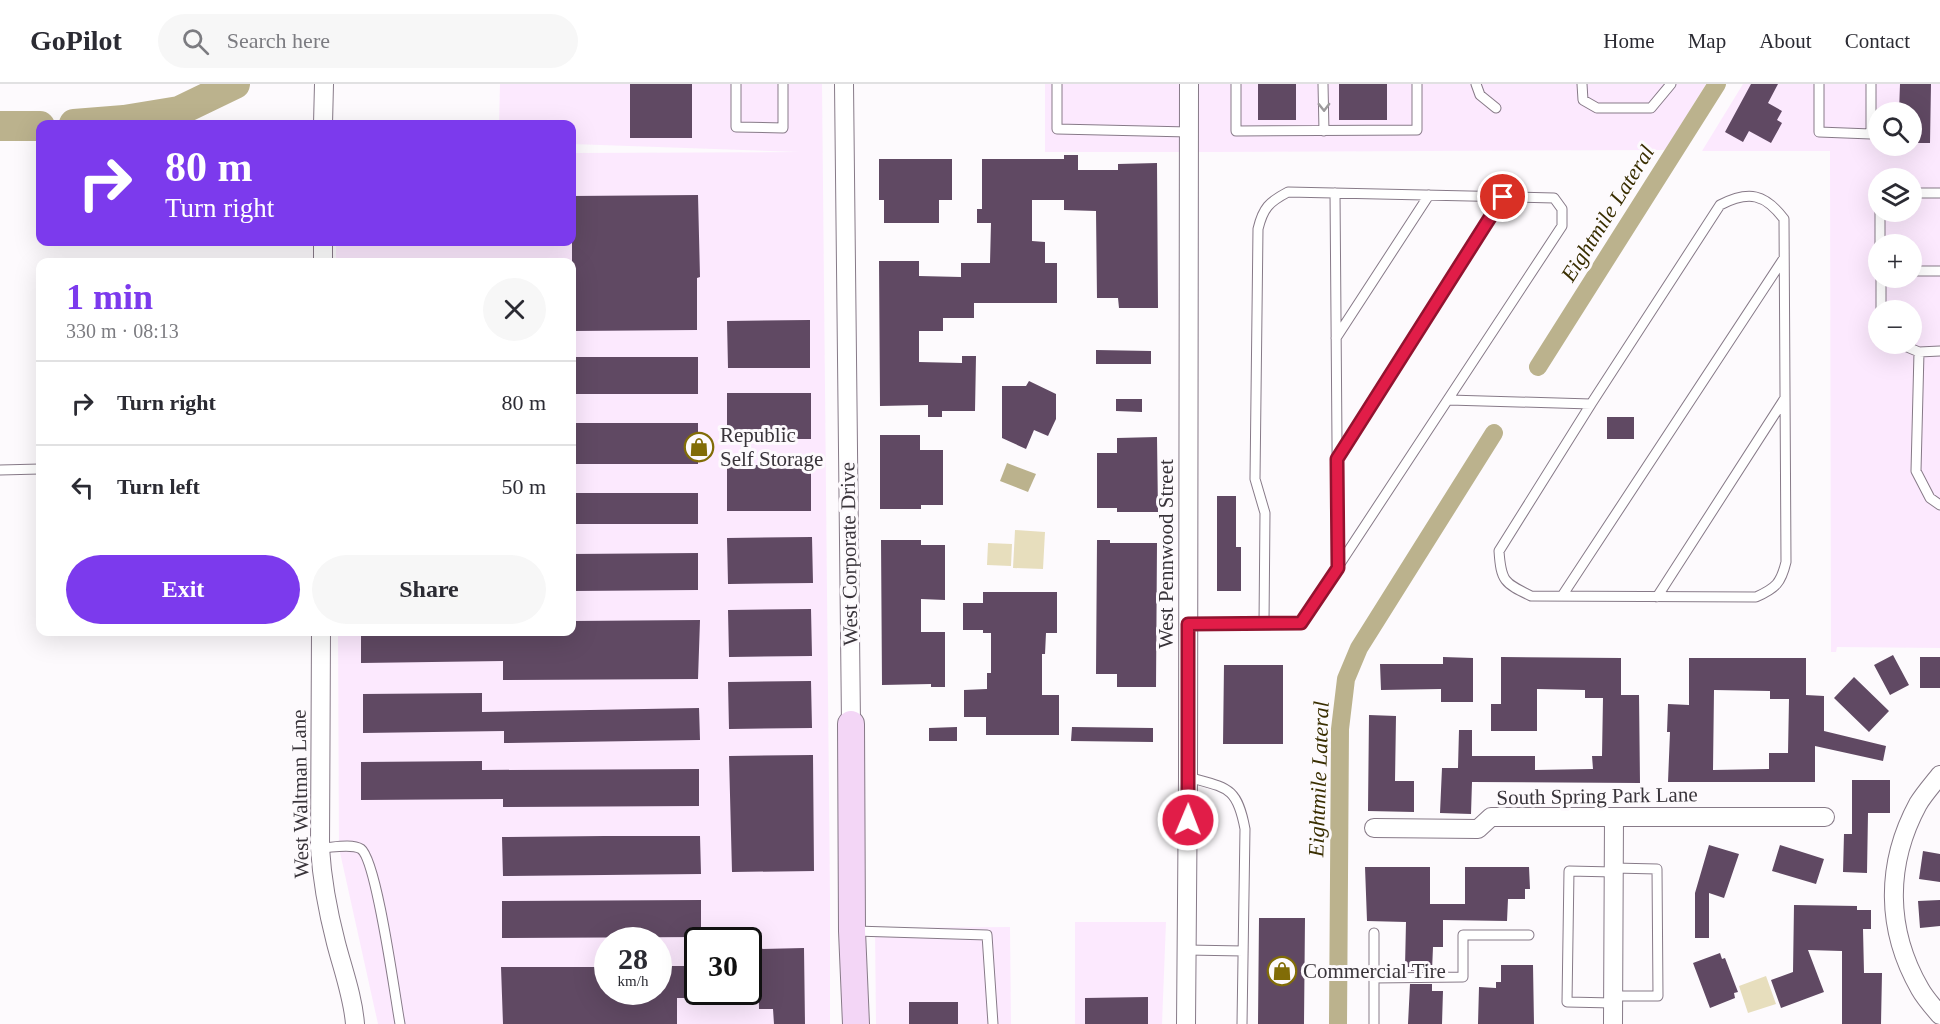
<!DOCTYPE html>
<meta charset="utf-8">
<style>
:root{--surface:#fff;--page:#f7f7f7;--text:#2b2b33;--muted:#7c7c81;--line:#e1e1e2;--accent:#7c3aed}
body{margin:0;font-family:"Times New Roman",serif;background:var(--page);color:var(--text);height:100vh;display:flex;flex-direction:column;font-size:22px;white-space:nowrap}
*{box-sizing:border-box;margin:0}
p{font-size:20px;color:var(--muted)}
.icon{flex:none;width:33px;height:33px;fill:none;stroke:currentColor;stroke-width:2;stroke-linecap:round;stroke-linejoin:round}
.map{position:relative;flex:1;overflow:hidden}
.panel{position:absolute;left:36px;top:174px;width:540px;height:378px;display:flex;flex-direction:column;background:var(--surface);border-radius:12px;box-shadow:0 6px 24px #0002}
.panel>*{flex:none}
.top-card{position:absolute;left:36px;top:36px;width:540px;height:126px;border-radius:12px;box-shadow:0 6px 24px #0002;background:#7c3aed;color:#fff;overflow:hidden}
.fabs{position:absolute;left:1868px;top:18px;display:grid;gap:12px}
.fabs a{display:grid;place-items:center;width:54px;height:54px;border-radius:50%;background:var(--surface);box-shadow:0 6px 24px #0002;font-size:30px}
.speed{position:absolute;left:594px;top:843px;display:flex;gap:12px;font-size:30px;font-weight:700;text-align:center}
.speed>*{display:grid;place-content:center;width:78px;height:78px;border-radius:50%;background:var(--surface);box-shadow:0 6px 24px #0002;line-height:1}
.speed small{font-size:15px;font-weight:400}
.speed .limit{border:3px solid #111;border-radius:9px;background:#fff;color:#111}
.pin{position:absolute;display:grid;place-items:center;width:51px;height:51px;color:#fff;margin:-26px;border:3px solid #fff;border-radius:50%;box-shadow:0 2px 6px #0007}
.me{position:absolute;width:66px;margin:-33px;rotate:1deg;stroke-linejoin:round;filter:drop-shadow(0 0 4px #0008)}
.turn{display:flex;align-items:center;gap:21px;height:126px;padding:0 30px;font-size:27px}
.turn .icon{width:78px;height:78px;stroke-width:2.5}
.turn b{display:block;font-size:42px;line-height:51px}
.round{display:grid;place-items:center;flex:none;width:63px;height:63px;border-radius:32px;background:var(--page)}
.headline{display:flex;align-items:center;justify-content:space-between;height:102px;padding:0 30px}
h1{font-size:36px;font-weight:600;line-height:45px;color:var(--accent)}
.primary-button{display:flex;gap:12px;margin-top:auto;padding:12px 30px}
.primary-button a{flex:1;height:69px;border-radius:36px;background:var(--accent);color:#fff;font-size:24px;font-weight:600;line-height:69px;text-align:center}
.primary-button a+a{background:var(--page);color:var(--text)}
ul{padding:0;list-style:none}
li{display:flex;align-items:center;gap:18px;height:84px;padding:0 30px;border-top:2px solid var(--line)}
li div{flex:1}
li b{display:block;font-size:22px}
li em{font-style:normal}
header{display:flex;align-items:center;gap:36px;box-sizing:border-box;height:84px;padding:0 30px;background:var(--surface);border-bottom:2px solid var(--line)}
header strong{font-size:28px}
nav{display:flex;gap:33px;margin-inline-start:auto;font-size:21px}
.search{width:420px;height:54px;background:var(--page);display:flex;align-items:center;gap:15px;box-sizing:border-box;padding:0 21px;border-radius:33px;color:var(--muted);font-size:22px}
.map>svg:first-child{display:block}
.built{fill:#fce9fe;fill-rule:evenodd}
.green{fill:#e7debd}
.water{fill:#bbb28d}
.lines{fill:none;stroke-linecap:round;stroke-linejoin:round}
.canal{stroke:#bbb28d;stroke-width:18}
.river{stroke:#bbb28d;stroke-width:30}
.building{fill:#604963;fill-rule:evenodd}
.lane-casing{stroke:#877a88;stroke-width:11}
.street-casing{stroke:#877a88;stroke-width:20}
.secondary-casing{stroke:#877a88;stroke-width:28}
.lane{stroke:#fff;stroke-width:9}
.street{stroke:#fff;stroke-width:18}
.secondary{stroke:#f3d6f6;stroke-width:26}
.oneway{stroke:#9c9a9c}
.route-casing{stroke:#92132f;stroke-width:15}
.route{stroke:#e11d48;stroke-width:10}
.labels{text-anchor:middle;stroke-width:6;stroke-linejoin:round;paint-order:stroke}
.poi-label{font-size:21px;fill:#39343a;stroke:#fdfafd;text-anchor:start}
.street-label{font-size:21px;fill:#39343a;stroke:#fdfafd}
.water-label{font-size:22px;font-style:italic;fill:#392e00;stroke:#fdfafd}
</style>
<header>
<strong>GoPilot</strong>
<div class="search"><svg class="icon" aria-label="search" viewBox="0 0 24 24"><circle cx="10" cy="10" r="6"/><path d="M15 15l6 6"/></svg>Search here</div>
<nav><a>Home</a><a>Map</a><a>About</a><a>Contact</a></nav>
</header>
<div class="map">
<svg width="1940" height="940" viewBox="0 0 1940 940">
<rect width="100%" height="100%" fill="#fdfafd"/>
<path class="built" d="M500 0H822L830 813V940H378L339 764 338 548H572V178H336V158H572V69L800 68 572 60V40H499ZM608 856H658V908H608ZM698 856H748V908H698Z
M1045 0H1706L1665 66 1211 68H1045Z
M1743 0H1940V564L1837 563 1836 568H1831L1830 67H1702ZM1878 28H1911V62H1878ZM1878 94H1911V128H1878ZM1878 160H1911V194H1878ZM1878 226H1911V260H1878Z
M1075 838H1166L1162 940H1075Z
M1010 843 1011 940H876L875 844Z"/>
<path class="green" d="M1015 446 1045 448 1043 485 1013 484Z
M988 459 1012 460 1011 482 987 481Z
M1766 892 1776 920 1748 929 1739 902Z"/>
<path class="water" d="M1007 379 1036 390 1028 408 1000 397Z"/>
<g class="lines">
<path class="canal" d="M1538 283 1717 0
M1338 940 1340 645 1346 595 1359 564 1494 349"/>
<path class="river" d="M74 40 124 36 179 27 235 0
M0 42H40"/>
</g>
<path class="building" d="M630 0H692V54H630Z
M1258 0H1296V36H1258Z
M1339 0H1387V36H1339Z
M1751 0H1778L1768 19 1782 27 1777 36 1782 39 1771 59 1749 47 1743 58 1725 48Z
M1900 0H1931L1930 59H1911V28H1899Z
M1064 71H1078V86H1118V80L1157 79 1158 224H1119L1118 214H1097L1096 127 1064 126V116H1032V157L1045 158V179H1057V219H974V234H943V247H919V278L962 279V272H976L975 327H942V333H928V321L880 322 879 177H919V192L961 193V179H990L991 139H977V125H982V75H1064Z
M879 75H952V116H939V139H884V116H879Z
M698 111 700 193 697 194V246L572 247V112Z
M810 236V284H728L727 237Z
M1096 266 1151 267V280H1096Z
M572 273H698V310H572Z
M1029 297 1056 310V335L1048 352 1034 346 1026 365 1002 354V302H1026Z
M727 309H811V355H727Z
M1116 315H1142V328L1116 327Z
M1607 333H1634V355H1607Z
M572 339H698V380H572Z
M880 351H920V366H943V421H921V425H880Z
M1157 353 1158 428H1117V424H1097V369H1117V354Z
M727 381H811V427H727Z
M572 409H698V440H572Z
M1217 412H1236V463H1241V507H1217Z
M812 453 813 499 728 500 727 454Z
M881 456H921V461H945V516L921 515V548H945V603H931V600L882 601Z
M1097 456H1110V459H1157L1156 603H1117V590H1096Z
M698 469V506L572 507V470Z
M983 508H1057V549H1046L1045 570H1042V611H1059V651H986V633H964V606L987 605V589H991V549H983V546H963V519H983Z
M811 525 812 572 729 573 728 526Z
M700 536 698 595 503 596V577L361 579V548H572V537Z
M1893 571 1909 601 1890 611 1874 581Z
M1443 573 1473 574V618H1441V605L1381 606 1380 580H1443Z
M1501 573 1621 574V611H1639L1640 699 1472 698 1471 730 1440 729 1442 684H1458L1459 646H1472V672H1535V686L1593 685 1592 672H1602L1603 614H1585V606L1537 605V647H1491V620H1501Z
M1920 573H1940V604H1920Z
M1689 574H1806V611L1824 612V647L1886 662 1883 677 1815 662V698H1668L1670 648H1667L1668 620 1689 621ZM1714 606 1770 607V615H1789L1788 669H1769V685L1713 686Z
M1224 581H1283V660H1223Z
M1854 593 1889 627 1869 648 1834 614Z
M811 597 812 644 729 645 728 598Z
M482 609V628L699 624 700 656 504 659V647L363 649V610Z
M1369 631 1396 632 1395 697H1414V728L1368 727Z
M957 643V657H929V644Z
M1072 643 1153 644V658L1071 657Z
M813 671 814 787 732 788 729 672Z
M482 677V686L699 685V722L503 723V715L361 716V678Z
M1852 696H1890V729H1868L1867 789 1843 788 1844 750H1852Z
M604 752H700L701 790 503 792 502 753Z
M1709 761 1739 770 1724 814 1709 809V854H1695V809Z
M1780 761 1824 775 1816 800 1772 787Z
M1923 767 1940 770V798L1919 795Z
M1365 783H1430V820H1465V783H1529L1530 805H1525V815H1508L1507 837 1443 836V863H1433L1432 887H1411V883H1405L1406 838 1367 837Z
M701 816V853L502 854V817Z
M1940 816V842L1920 844 1918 817Z
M1794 821 1857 822V826H1871V845H1863L1864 889H1882L1881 940H1842V867L1808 866 1824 908 1781 924 1771 896 1793 888Z
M1259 834H1305L1304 940H1258Z
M804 864 805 940H774L773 925H759L758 865Z
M1720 869 1722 875 1725 874 1738 908 1734 909 1735 914 1710 924 1693 879Z
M1501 881H1533L1534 940H1478L1479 903 1496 904V898H1501Z
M658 882H698V914H677V940H503L501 883H608V908H658Z
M1410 900H1432V907H1443L1442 940H1408Z
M1148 913V940H1085V914Z
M909 918H958V940H909Z"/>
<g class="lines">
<g class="lane-casing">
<path id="lane" d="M736 0V43L783 44V0
M1057 0V45L1189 48
M1236 0V47L1417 46V0
M1323 0 1324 47
M1476 0 1480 11 1496 24
M1582 0 1583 16 1597 24H1651L1671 0
M1819 0V48L1871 50V0
M1335 109 1338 484
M1911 109H1940
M1880 128V160
M1911 187H1940
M1881 194V226
M1336 254 1429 111
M1900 260 1919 268 1940 267
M1919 268 1916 387 1930 414 1940 421
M1449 316 1591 320 1499 467C1501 497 1504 499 1531 512L1756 513C1776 504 1781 499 1786 478L1784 135C1765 110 1749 106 1720 121L1591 320
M1337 374 1502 113
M0 386 40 385
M1562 512 1784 174
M1657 513 1785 314
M1188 540 1301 539 1562 142V125L1554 114 1288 108C1269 118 1263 124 1258 145L1255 395 1265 429 1264 539
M1188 693C1227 704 1237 702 1245 745L1242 940
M320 764C331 764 351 759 361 765 377 777 395 913 400 940
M855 847 987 851 993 940
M1187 866 1243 867
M1374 894 1463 893V851H1529
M1613 912H1658L1657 785 1614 784
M1613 919 1567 918 1569 787 1614 788
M1374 940V849"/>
</g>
<g class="street-casing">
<path id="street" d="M844 0 851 640
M323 40 324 0
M323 178V158
M321 548 320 764C322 797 328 828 336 859 343 886 353 913 355 940
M1940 691C1933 700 1924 710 1918 720 1885 781 1886 846 1920 905 1925 914 1933 923 1940 931
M1374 744 1478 745 1491 733H1825
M1186 940 1188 693 1189 0
M1613 940 1614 733"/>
</g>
<g class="secondary-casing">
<path id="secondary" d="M851 640 852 847 856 940"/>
</g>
<use href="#lane" class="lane"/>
<use href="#street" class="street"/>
<use href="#secondary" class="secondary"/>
</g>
<defs><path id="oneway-chevron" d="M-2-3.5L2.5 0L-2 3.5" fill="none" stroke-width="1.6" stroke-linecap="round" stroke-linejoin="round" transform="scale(1.5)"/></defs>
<use class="oneway" href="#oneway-chevron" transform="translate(1324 23) rotate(89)"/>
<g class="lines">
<g class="route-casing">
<path id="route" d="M1188 736V540L1301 539 1338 484 1337 375 1503 113"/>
</g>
<use href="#route" class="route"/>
</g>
<defs>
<g id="shop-ring" transform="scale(1.5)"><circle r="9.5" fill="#fdfafd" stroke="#816c07" stroke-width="1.5"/><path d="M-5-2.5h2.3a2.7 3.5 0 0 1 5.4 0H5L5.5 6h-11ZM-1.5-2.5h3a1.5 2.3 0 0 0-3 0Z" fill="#816c07"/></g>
</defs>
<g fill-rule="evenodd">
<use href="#shop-ring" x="699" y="363"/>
<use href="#shop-ring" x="1282" y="887"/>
</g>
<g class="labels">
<g class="poi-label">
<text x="720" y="358">Republic<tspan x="720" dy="24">Self Storage</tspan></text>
<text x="1303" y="894">Commercial Tire</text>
</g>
<g class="street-label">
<text transform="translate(849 470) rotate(-91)" y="7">West Corporate Drive</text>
<text transform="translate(1166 470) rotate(-90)" y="7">West Pennwood Street</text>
<text transform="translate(300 710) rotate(-91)" y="7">West Waltman Lane</text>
<text transform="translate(1597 712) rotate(-1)" y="7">South Spring Park Lane</text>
</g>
<g class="water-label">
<text transform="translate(1607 129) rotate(-58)" y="8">Eightmile Lateral</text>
<text transform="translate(1318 695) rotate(-88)" y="8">Eightmile Lateral</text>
</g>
</g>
</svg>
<div class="fabs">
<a><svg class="icon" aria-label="search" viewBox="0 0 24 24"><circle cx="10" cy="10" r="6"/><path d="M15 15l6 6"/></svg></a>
<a><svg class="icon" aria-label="layers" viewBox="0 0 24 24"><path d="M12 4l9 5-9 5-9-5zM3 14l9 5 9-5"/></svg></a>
<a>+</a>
<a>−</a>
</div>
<div class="speed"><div>28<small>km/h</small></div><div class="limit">30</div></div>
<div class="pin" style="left:1503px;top:113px;background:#d93025"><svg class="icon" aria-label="arrive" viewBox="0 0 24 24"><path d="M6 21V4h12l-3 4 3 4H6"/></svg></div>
<svg class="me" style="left:1188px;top:736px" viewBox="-20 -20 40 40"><circle r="17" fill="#e11d48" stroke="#fff" stroke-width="3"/><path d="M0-11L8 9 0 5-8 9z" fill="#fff"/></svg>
<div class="top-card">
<div class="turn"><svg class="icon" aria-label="right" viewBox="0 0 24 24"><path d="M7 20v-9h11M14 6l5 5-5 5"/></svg><div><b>80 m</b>Turn right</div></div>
</div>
<section class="panel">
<div class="headline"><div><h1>1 min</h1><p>330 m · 08:13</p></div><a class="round"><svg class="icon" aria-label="close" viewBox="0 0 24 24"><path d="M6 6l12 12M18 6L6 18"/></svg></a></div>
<ul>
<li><svg class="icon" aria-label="right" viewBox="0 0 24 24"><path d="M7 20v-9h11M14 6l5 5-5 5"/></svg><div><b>Turn right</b></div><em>80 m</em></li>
<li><svg class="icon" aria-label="left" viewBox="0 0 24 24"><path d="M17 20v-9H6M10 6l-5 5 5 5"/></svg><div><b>Turn left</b></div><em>50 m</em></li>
</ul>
<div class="primary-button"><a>Exit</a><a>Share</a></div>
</section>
</div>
